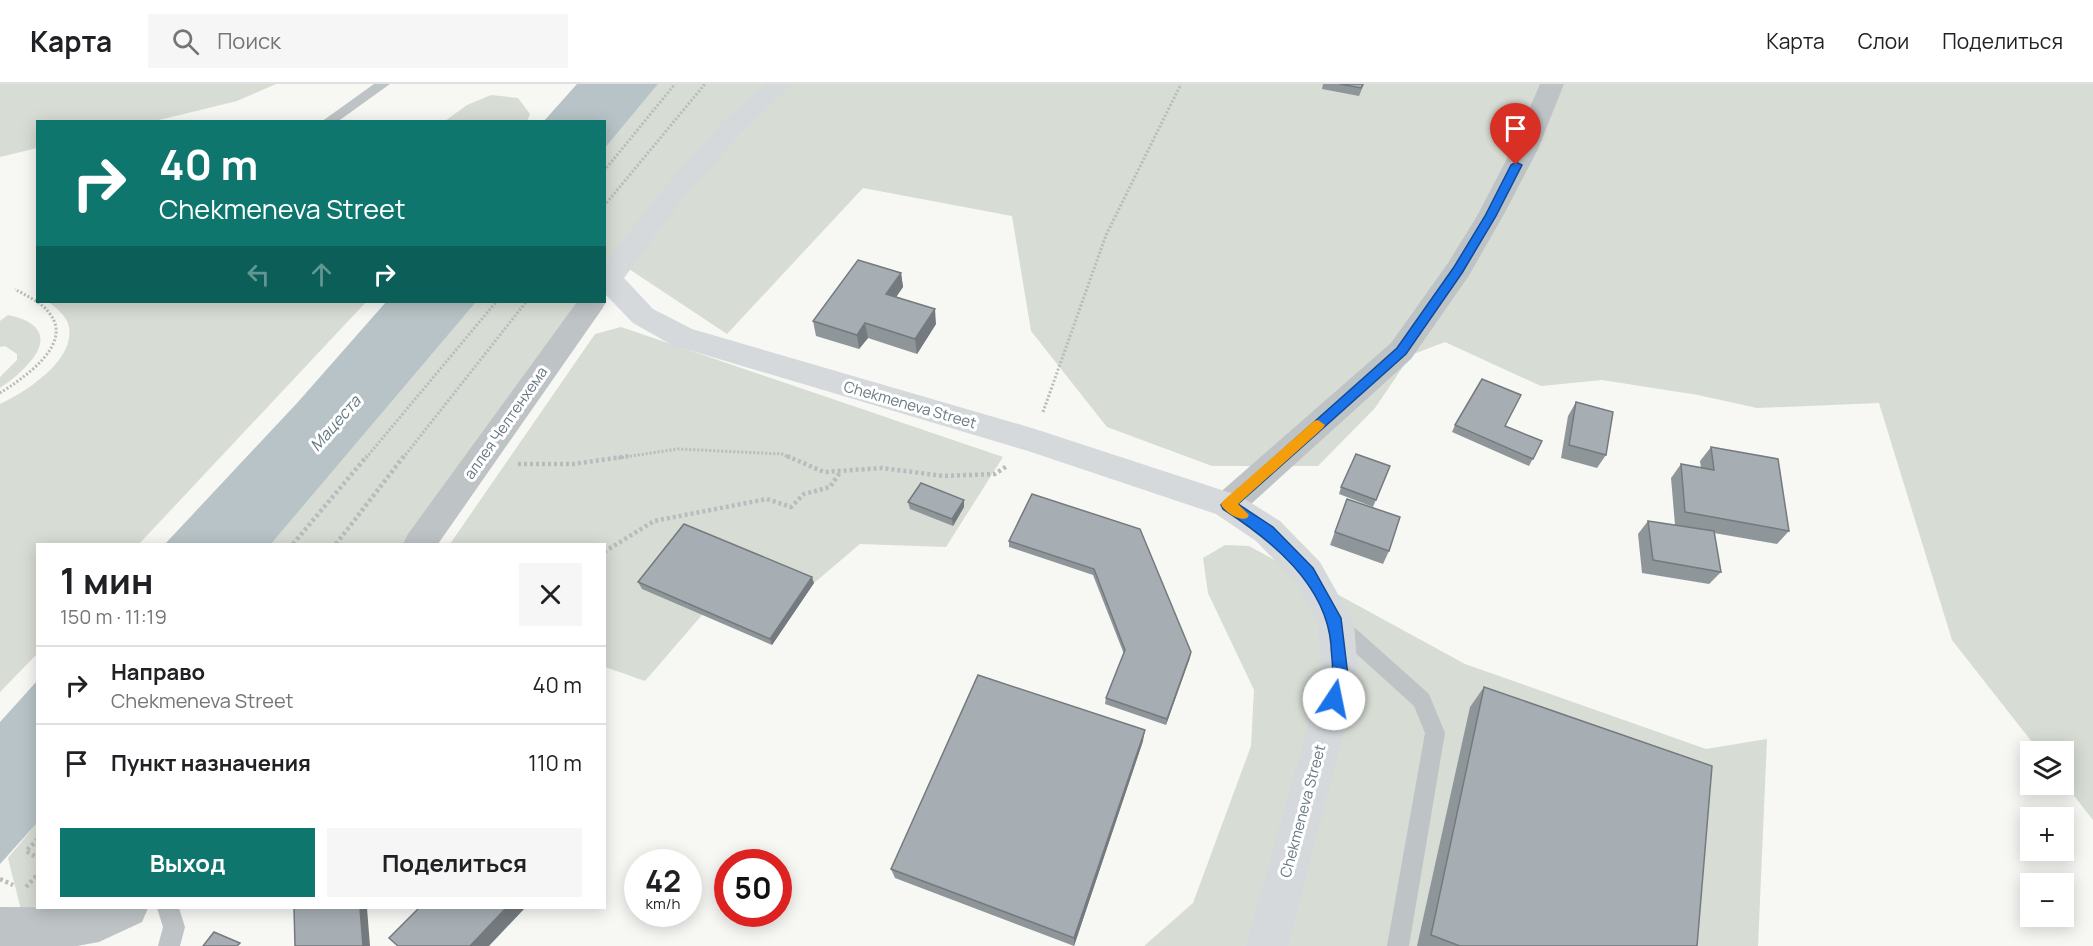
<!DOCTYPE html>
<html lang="ru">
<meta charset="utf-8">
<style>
:root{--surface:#fff;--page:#f6f6f6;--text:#202124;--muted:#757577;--line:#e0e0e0;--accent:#0f766e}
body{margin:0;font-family:Manrope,sans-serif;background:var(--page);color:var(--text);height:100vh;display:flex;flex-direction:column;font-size:22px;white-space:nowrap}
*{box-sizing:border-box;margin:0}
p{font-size:20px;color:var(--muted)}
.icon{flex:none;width:33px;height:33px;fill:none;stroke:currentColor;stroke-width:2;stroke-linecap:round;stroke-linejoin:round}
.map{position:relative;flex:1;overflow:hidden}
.side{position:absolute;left:36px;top:459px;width:570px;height:366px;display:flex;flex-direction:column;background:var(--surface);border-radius:0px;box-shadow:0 3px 15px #0003}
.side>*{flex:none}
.hud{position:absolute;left:36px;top:36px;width:570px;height:183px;border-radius:0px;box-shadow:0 3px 15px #0003;background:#0f766e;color:#fff;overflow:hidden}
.fabs{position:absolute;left:2020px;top:657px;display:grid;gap:12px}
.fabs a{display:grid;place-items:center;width:54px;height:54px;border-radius:0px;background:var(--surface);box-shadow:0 3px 15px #0003;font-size:30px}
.speed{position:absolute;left:624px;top:765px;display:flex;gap:12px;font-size:30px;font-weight:700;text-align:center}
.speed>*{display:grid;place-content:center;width:78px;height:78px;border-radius:50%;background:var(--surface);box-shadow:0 3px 15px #0003;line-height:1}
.speed small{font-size:15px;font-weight:400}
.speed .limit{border:9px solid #d22;background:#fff;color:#111}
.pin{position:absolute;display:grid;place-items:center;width:51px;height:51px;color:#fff;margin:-62px -26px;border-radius:50% 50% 50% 0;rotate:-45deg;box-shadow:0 0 6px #0007}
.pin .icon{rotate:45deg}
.me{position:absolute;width:66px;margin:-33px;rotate:11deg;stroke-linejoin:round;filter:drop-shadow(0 0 4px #0008)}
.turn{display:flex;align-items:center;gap:21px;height:126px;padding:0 24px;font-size:27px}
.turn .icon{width:78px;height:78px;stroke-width:2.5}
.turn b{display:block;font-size:42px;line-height:51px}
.lanes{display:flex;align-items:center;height:57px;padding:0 24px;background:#0003;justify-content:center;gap:30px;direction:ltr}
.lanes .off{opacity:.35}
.round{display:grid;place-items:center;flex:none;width:63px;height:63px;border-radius:0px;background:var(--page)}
.head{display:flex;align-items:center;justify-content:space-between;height:102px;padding:0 24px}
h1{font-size:36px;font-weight:700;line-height:45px}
.button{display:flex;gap:12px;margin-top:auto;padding:12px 24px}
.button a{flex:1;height:69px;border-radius:0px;background:var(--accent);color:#fff;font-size:24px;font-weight:700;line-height:69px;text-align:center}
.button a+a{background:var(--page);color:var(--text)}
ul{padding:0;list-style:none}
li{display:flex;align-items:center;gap:18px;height:78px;padding:0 24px;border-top:2px solid var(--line)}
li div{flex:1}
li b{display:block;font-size:22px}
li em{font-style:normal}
header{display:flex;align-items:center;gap:36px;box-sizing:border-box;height:84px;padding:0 30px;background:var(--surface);border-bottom:2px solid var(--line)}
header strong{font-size:28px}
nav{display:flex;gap:33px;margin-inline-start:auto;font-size:21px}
.search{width:420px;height:54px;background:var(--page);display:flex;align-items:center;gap:15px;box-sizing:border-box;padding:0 21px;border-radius:0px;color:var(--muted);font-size:22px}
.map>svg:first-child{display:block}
.green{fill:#d7dcd4}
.water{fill:#b7c3c6}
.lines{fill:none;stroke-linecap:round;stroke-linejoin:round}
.path-far1{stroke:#b9bcbe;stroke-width:3;stroke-dasharray:2 2;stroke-linecap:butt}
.path{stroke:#b9bcbe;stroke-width:4.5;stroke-dasharray:3 3;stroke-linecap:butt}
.service{fill:#bec3c6;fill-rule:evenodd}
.minor{fill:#bec3c6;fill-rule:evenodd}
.secondary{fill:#d5d9dc;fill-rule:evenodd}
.wall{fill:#8f969a}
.shaded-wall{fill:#747a7d}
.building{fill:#a6aeb3;stroke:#747a7d;stroke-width:1.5}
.route{fill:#1a73e8;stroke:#114b97;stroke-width:1.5}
.slow{fill:#f59e0b}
.labels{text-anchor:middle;stroke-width:6;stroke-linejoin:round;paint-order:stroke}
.street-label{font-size:15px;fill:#687983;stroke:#fff}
.water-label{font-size:16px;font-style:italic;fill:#64797f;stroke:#fff}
</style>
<header>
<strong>Карта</strong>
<div class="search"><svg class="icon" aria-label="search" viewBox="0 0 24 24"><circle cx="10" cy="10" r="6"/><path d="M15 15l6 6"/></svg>Поиск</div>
<nav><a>Карта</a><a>Слои</a><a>Поделиться</a></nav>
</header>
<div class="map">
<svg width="2093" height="862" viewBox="0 0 2093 862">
<rect width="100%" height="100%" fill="#f7f7f4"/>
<path class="green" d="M0 0H276L237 17 155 37 38 38 37 64 0 73Z
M658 0H2093V736L2064 699V668L2039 667 1952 556 1879 319 1757 324 1698 311 1602 296 1541 302 1445 258 1411 271 1375 324 1318 382H1212L1107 343 1031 247 1012 132 863 104 727 250 623 181 605 201V64Z
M491 11 518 14 530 30 527 37H445L467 21Z
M49 218H366L139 460H38L37 570 0 608V320C25 308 75 277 69 243 67 232 57 225 49 218Z
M476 218H593L414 460H271Z
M8 231C69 244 31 283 0 304V293L17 276V270L5 262 0 263V237Z
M621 243 1003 373 946 463 860 460 814 499 687 447 702 531 645 597 605 583 604 460H450L595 250Z
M1225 461 1249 462 1465 580 1706 665 1767 655 1758 862H1144L1193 819 1251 662 1254 606 1208 509 1203 474Z
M37 739 38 824 23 834 8 774Z"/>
<path class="water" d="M577 0H658L605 64 604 38 544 37Z
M386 218H476L271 460H165L298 318Z
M37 597V739L0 780V638Z"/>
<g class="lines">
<path class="path-far1" d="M604 87 675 0
M604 122 705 0
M0 309C22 295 74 261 50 230 42 218 26 212 15 205
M1043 328 1106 151 1181 0
M366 374 496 218
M403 374 526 218
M618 374 678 365 782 370 790 374"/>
<path class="path" d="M787 372 824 388 882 384 943 392 995 390 1007 382
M518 380H573L629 372
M293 460 367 372
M336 460 404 372
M604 468 654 437 767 415 791 423 804 410 830 403 841 387
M38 755 26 767 38 774
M0 795 13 801
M26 803 38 790"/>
<path class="service" d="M374 0H390L337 38H321Z
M1337 532 1344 534 1429 610 1445 649 1409 862H1387L1425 649 1414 622 1330 546 1327 540 1330 534Z
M157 824H179L185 843 180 862H158L163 843Z"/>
<path class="minor" d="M1540 0H1564L1538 65 1503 132 1468 193 1411 275 1240 430 1228 434 1216 430 1212 421 1216 412 1391 259 1448 179 1477 132 1512 65Z
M604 215 606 218 602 225 438 460H403L408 450 577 218H604Z
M0 823 148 824 142 838 99 858 77 862H0Z"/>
<path class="secondary" d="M766 0H792L740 50 681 117 624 194 653 225 692 245 1032 344 1240 412 1280 437 1320 478 1354 539 1358 592 1288 862H1246L1322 592 1318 540 1296 498 1256 457 1216 430 1028 367 672 261 633 239 604 209V180L663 105 722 38Z"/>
</g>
<path class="wall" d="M1323 0H1364L1359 12 1322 5Z
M901 189 903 203 896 213 936 240 917 270 868 254 859 265 816 252 813 237Z
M1576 318 1606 371 1597 384 1561 374 1568 332Z
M1455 341 1505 342 1542 357 1529 382 1452 348Z
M1711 363 1789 447 1777 460 1714 449 1721 488 1709 500 1642 489 1638 450 1648 437 1675 441 1671 394 1681 380 1701 384 1700 377Z
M1390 382 1373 423 1339 410 1341 403Z
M1032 410 1191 568 1166 641 1105 620 1106 614 1124 570 1093 491 1009 463V457Z
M1347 415 1389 467 1383 480 1330 461Z
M908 418 964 423 953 442 910 425Z
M638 498 814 499 772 561 642 505Z
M1484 603 1697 862H1417L1470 623Z
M1143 657 1074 862 895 794 891 785Z"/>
<path class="shaded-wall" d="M901 189 903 203 888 225 886 210Z
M935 225 936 240 917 270 915 255Z
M865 239 868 254 859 265 857 251Z
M964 416V423L953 442 952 435Z
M812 493 814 499 772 561 770 555Z
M1191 568 1190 574 1166 641 1167 635Z
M1145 646 1143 657 1074 862V854Z
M360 824H367L370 862H363Z
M506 824H525L489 862H470Z"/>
<path class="building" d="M1340 0H1363L1361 4Z
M858 176 901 189 886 210 935 225 915 255 865 239 857 251 813 237Z
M1482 295 1521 311 1505 342 1542 357 1533 375 1455 341Z
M1576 318 1613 328 1606 371 1569 361Z
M1711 363 1778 375 1789 447 1685 428 1681 380 1714 386Z
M1356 370 1390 382 1376 416 1341 403Z
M921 399 964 416 952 435 908 418Z
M1032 410 1140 445 1191 568 1167 635 1106 614 1125 566 1094 485 1009 457Z
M1347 415 1400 433 1389 467 1335 448Z
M1648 437 1714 447 1721 488 1653 476Z
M684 440 812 493 770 555 638 498Z
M978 591 1145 646 1074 854 891 785Z
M1484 603 1712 682 1697 862H1460L1431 851Z
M294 824H360L363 862H295Z
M419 824H506L470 862H398L389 854Z
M214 848 240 859 237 862H203Z"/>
<path class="route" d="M1516 78 1522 81 1496 132 1462 189 1406 270 1238 420 1273 443 1313 484 1341 534 1348 592 1339 619 1334 621 1329 619C1325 611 1331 602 1332 593 1334 583 1331 571 1331 561 1326 500 1271 456 1223 425L1221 421 1397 264 1454 183 1485 132 1511 81Z"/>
<path class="slow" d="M1318 336 1325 341 1323 344 1238 420 1249 431 1247 434C1239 437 1226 429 1221 421L1223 417 1314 337Z"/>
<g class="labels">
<g class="street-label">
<text transform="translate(910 321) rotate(16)" y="5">Chekmeneva Street</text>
<text transform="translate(506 339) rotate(-55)" y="5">аллея Челтенхема</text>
<text transform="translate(1303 727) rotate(-75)" y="5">Chekmeneva Street</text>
</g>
<g class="water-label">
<text transform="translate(335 339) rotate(-49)" y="6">Мацеста</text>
</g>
</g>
</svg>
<div class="fabs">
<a><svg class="icon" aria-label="layers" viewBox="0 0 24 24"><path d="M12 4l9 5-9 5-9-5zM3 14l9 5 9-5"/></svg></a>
<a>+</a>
<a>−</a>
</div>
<div class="speed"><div>42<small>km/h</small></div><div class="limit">50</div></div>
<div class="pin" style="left:1516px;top:81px;background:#d93025"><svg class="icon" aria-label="arrive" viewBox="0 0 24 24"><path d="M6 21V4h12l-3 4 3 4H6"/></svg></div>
<svg class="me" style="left:1334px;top:615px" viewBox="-20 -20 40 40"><circle r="19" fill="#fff"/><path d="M0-13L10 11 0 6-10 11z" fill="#1a73e8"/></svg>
<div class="hud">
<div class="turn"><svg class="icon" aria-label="right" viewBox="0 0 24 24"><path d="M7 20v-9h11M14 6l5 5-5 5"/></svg><div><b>40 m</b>Chekmeneva Street</div></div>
<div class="lanes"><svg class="icon off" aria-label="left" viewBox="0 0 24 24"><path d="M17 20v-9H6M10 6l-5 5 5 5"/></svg><svg class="icon off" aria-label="ahead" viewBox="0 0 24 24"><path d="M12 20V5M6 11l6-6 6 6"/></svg><svg class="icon" aria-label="right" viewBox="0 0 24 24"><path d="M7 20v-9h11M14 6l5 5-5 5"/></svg></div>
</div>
<section class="side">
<div class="head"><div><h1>1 мин</h1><p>150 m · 11:19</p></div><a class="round"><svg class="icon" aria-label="close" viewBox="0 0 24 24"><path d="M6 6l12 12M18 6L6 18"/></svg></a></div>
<ul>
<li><svg class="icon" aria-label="right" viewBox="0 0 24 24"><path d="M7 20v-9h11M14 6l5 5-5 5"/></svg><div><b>Направо</b><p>Chekmeneva Street</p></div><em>40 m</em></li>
<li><svg class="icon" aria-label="arrive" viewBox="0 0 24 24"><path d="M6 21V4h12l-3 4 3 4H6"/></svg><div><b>Пункт назначения</b></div><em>110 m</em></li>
</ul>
<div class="button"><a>Выход</a><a>Поделиться</a></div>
</section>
</div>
